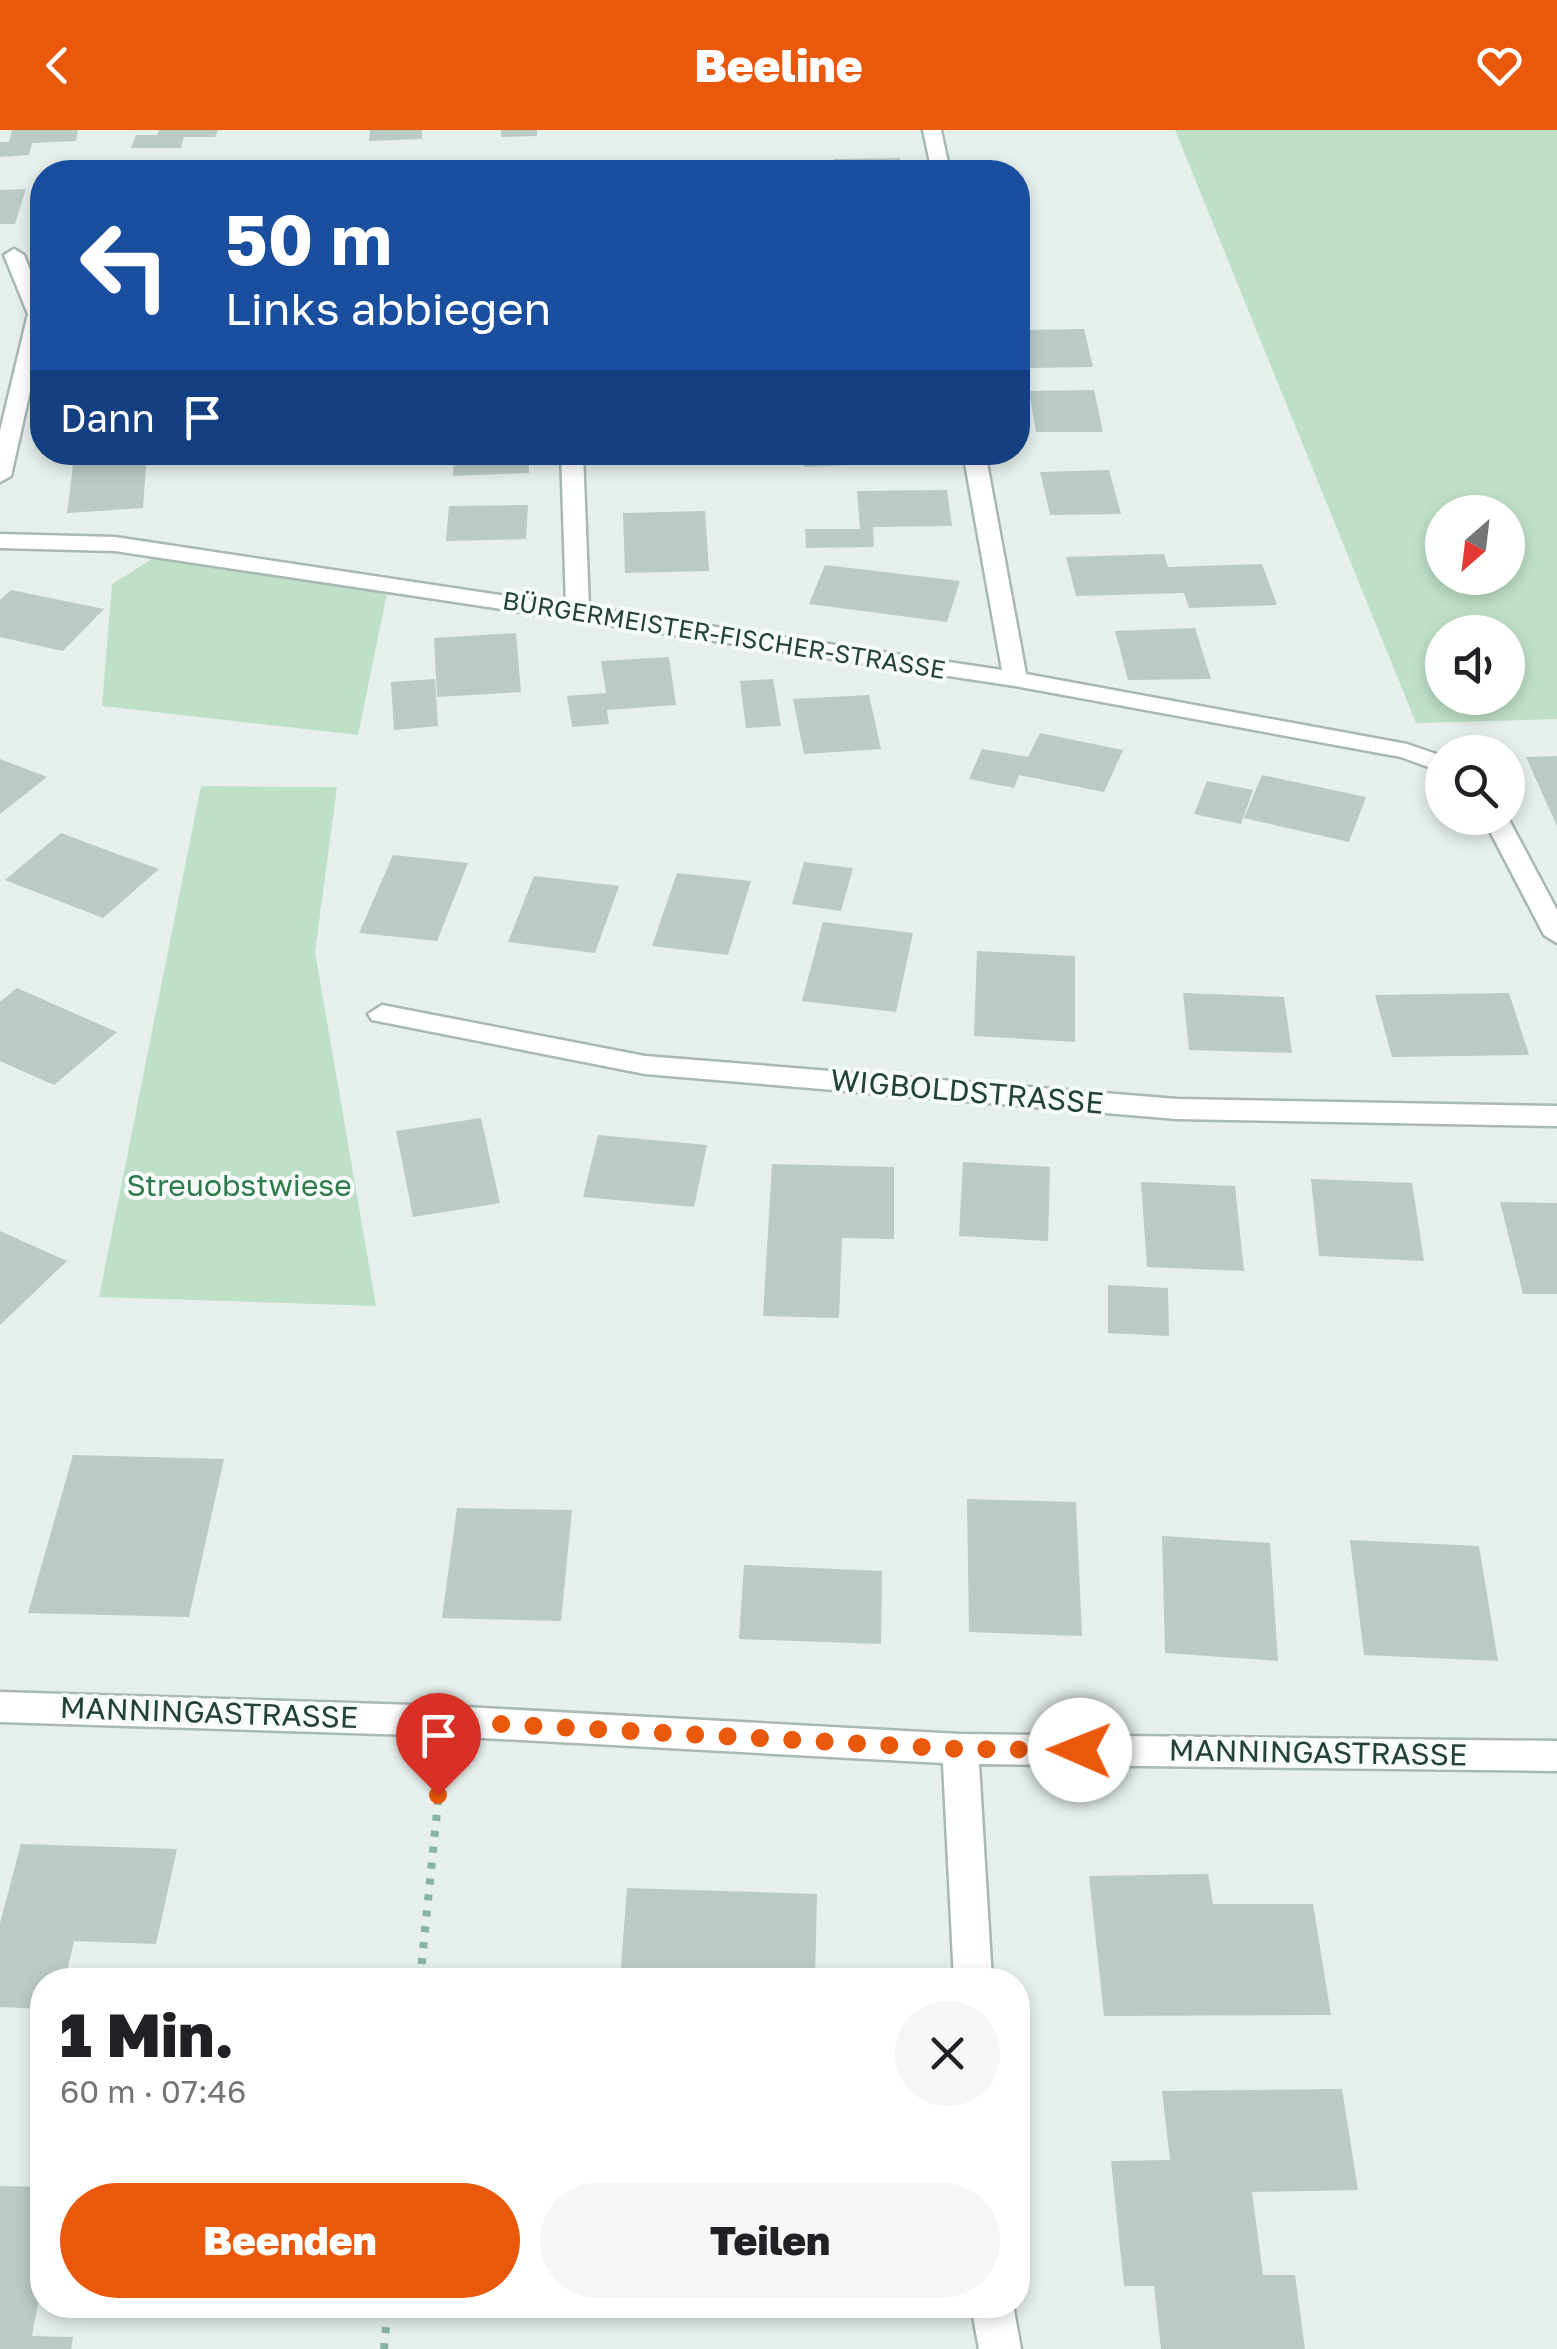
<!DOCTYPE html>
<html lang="de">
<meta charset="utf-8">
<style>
:root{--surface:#fff;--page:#f6f6f6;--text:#202124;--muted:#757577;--accent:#ea580c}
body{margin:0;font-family:"Golos Text",sans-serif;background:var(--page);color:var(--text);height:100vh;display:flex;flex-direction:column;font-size:38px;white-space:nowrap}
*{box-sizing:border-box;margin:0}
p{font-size:32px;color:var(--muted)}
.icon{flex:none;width:55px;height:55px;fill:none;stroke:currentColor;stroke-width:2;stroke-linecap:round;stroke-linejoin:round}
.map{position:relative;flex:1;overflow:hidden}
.side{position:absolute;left:30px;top:1838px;width:1000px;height:350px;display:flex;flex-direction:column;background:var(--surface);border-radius:40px;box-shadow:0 5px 15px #0003}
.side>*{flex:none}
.hud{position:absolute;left:30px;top:30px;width:1000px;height:305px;border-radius:40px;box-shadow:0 5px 15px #0003;background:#1a4fa0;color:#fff;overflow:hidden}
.needle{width:65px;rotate:208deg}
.tools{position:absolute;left:1425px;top:365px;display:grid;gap:20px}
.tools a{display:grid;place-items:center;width:100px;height:100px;border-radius:50%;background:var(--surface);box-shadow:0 5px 15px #0003;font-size:50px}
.pin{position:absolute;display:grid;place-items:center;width:85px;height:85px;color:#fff;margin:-102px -42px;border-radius:50% 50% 50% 0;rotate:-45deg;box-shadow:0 0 10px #0007}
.pin .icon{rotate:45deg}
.me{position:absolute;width:110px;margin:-55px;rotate:271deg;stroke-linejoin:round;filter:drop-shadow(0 0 8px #0008)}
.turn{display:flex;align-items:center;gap:35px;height:210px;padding:0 30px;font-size:45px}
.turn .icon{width:130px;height:130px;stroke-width:2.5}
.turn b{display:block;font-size:70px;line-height:85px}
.then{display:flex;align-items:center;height:95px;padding:0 30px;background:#0003;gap:20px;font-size:38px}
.round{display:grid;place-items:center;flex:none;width:105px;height:105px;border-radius:52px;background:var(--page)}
.head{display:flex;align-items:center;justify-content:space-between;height:170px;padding:0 30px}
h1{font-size:60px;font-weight:800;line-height:75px}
.action{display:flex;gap:20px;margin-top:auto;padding:20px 30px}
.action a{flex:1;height:115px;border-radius:60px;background:var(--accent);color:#fff;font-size:40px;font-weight:800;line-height:115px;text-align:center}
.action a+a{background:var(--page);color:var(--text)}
header{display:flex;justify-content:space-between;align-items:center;height:130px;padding:0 30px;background:var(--accent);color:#fff;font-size:45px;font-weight:800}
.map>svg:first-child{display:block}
.green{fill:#bfe0c8;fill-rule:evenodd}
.building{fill:#bbcac4}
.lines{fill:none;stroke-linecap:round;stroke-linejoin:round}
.minor-casing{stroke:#a8b8b2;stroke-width:5}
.path{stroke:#86b3a5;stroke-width:8;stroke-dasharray:6 10;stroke-linecap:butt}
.minor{fill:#fff;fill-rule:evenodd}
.route{stroke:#ea580c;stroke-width:18;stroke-dasharray:0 32.4}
.labels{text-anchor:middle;stroke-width:8;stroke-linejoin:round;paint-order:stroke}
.far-street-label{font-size:25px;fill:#24423a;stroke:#f7fbf9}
.street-label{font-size:30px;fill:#24423a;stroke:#f7fbf9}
.park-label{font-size:30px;fill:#2d7a4b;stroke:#f7fbf9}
</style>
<header><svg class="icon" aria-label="back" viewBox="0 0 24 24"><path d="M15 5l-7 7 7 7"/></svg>Beeline<svg class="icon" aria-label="heart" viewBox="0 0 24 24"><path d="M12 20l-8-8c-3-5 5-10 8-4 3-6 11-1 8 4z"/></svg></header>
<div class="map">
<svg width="1557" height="2219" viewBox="0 0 1557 2219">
<rect width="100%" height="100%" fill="#e6efeb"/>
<path class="green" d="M1175 0H1557V589L1416 593ZM1442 382H1508V448H1442ZM1442 502H1508V568H1442Z
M165 421 389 454 358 605 102 576 112 454Z
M201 656 337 657 315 822 376 1176 99 1167Z"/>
<path class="building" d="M12 0H78L76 11 32 13 29 25 0 27V12H9Z
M159 0H218L215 7H184L181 18H131L136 5H157Z
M370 0H422V9L369 11Z
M501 0H537V6L501 7Z
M900 28 902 42H835L834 29Z
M627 31H658V38L714 37 715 42H627Z
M26 59 15 94H0V60Z
M1084 199 1093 237 1027 238 1020 200Z
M1094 260 1103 302H1036L1029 261Z
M454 322H529V343L453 346Z
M802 322H871L873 334 804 337Z
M147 323 143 378 67 383 74 328Z
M1109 340 1121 384 1050 385 1040 342Z
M947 360 952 396 873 397 874 417 806 418 805 399H860L857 361Z
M528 375 526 409 446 411 449 376Z
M705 381 709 441 625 443 623 383Z
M1164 424 1168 437 1262 434 1277 475 1189 478 1184 463 1076 466 1066 427Z
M825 435 960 451 947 492 809 474Z
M11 460 104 479 63 521 0 507V470Z
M1195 498 1211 549 1128 550 1115 501Z
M516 503 521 562 437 567 434 508Z
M669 527 676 575 607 580 609 594 572 597 567 566 606 563 601 531Z
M435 549 438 596 394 600 391 552Z
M773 549 781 596 746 598 740 551Z
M869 565 881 619 804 624 793 569Z
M1040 603 1123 620 1104 662 1019 645 1014 658 969 649 982 619 1028 627Z
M1557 626V696L1526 627Z
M0 629 47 647 0 684Z
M1262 645 1366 667 1349 712 1244 688Z
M1207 651 1253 660 1241 694 1194 684Z
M61 703 109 721 159 739 103 788 5 750Z
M393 725 468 733 437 811 359 803Z
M804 732 853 738 841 781 792 774Z
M677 743 751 751 728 825 652 816Z
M534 746 619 756 595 823 508 812Z
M823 792 913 803 896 882 802 871Z
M977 821 1075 826V912L974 906Z
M17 858 117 902 54 955 0 931V872Z
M1183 863 1284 867 1292 923 1189 920Z
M1509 863 1529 925 1392 927 1375 865Z
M481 988 500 1073 413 1087 396 1001Z
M598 1005 707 1015 694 1077 583 1067Z
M963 1032 1050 1037 1048 1111 959 1106Z
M772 1034 894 1037V1109L842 1108 839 1188 763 1186Z
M1311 1049 1412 1053 1424 1131 1319 1126Z
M1141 1052 1235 1056 1244 1141 1147 1137Z
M1500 1072 1557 1073V1164H1523Z
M0 1101 67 1131 0 1195Z
M1108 1155 1168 1158 1169 1206 1108 1203Z
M73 1325 224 1329 189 1487 28 1483Z
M967 1369 1076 1372 1082 1506 969 1502Z
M457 1378 572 1380 561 1491 442 1488Z
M1162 1406 1270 1413 1278 1531 1165 1523Z
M1350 1410 1479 1416 1498 1531 1364 1525Z
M744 1435 882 1441 881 1514 739 1509Z
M21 1714 177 1719 156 1814 74 1811 65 1850H42V1879L0 1877V1793Z
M1208 1744 1213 1774H1313L1331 1885 1104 1886 1089 1746Z
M627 1758 817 1764 815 1850H620Z
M1342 1959 1358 2060 1252 2062 1263 2145H1295L1305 2219H1161L1154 2156H1124L1111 2031 1170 2030 1162 1961Z
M0 2056 42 2057V2153L32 2206 73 2207 71 2219H0Z"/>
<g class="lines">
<g class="minor-casing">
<path id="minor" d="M923 0H941L950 42H932Z
M14 119 24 125 42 171V207L11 346 0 352V301L28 184 4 125Z
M561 322H583L589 478 1002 540 963 322H985L1026 544 1407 614 1442 626V642L1401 627 1015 556 115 421 0 418V404L115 407 566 475Z
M1483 688H1508L1557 780V813L1544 805Z
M382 875 645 926 1177 969 1557 976V996L1177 989 645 944 372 890 368 884Z
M0 1562 446 1576 960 1604 1557 1611V1641L979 1634 992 1850H954L943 1633 446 1606 0 1592Z
M971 2175H1013L1021 2219H979Z"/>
</g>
<path class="path" d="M420 1850 441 1642
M384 2219 388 2175"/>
<use href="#minor" class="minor"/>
</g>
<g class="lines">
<path class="route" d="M438 1665 446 1591 960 1619 1080 1620"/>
</g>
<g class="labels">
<g class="far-street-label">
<text transform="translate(724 505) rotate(9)" y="9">BÜRGERMEISTER-FISCHER-STRASSE</text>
</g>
<g class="street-label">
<text transform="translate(967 962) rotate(5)" y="10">WIGBOLDSTRASSE</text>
<text transform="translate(209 1583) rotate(2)" y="10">MANNINGASTRASSE</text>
<text transform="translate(1318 1623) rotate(1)" y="10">MANNINGASTRASSE</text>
</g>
<g class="park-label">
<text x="239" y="1066">Streuobstwiese</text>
</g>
</g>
</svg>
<div class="tools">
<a><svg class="needle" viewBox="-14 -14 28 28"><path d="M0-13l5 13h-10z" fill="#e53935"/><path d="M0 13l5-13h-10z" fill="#757577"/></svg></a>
<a><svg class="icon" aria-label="sound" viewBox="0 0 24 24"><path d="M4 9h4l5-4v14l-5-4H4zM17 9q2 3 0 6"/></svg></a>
<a><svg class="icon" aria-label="search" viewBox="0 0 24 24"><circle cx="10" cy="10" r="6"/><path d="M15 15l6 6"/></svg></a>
</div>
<div class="pin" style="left:438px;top:1665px;background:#d93025"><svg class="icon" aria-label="arrive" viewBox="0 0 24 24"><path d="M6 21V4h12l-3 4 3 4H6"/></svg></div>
<svg class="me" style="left:1080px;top:1620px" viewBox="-20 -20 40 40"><circle r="19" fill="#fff"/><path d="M0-13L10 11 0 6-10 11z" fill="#ea580c"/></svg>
<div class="hud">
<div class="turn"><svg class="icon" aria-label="left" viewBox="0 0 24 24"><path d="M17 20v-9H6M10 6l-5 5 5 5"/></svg><div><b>50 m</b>Links abbiegen</div></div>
<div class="then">Dann<svg class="icon" aria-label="arrive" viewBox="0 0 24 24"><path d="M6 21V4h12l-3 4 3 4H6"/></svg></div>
</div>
<section class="side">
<div class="head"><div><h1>1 Min.</h1><p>60 m · 07:46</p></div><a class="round"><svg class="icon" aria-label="close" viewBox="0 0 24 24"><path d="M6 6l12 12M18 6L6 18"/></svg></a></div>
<div class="action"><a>Beenden</a><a>Teilen</a></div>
</section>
</div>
